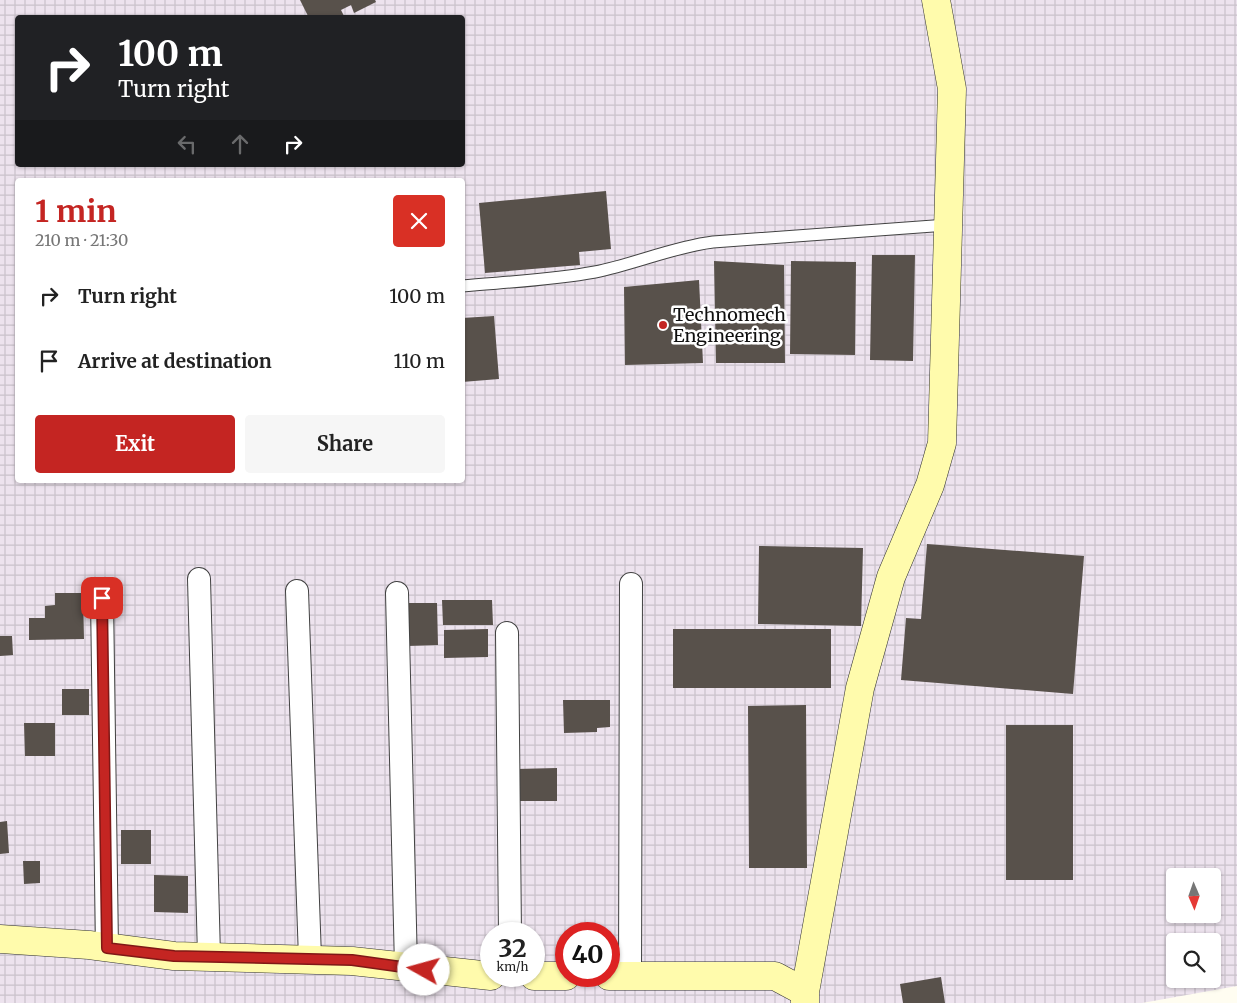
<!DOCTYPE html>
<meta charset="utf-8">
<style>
:root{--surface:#fff;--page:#f6f6f6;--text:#222;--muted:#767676;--accent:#c42522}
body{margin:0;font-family:Merriweather,serif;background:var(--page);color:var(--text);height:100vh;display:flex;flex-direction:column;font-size:19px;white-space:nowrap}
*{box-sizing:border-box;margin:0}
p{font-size:16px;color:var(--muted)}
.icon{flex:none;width:28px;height:28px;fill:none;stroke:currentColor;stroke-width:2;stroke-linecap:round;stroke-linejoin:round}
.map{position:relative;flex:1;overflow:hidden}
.drawer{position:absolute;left:15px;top:178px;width:450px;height:305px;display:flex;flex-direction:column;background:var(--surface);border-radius:5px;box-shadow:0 1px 4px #0004}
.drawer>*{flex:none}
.banner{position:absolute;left:15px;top:15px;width:450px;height:152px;border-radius:5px;box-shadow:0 1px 4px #0004;background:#202124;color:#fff;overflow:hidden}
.needle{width:32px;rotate:178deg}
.buttons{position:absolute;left:1166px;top:868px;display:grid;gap:10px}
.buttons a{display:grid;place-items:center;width:55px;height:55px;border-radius:5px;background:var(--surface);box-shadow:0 1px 4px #0004;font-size:25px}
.speed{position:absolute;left:480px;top:922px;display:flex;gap:10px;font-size:25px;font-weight:700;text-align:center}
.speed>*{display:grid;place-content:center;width:65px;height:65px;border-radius:50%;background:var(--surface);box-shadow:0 1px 4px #0004;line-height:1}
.speed small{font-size:12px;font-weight:400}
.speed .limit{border:8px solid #d22;background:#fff;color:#111}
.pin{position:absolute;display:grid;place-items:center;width:42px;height:42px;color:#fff;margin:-21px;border-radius:10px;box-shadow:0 2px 8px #0006}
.me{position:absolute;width:55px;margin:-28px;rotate:277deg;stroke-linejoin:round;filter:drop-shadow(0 0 4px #0008)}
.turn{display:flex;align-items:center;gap:18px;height:105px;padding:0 20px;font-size:22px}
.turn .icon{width:65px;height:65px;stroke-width:2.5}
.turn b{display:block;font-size:35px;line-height:42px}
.lanes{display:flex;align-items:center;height:48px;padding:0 20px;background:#0003;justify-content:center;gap:25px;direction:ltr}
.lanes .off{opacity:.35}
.round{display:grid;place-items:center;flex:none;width:52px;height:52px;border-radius:5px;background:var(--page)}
.overview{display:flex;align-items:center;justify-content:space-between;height:85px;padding:0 20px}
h1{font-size:30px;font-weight:700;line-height:38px;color:var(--accent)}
.primary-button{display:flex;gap:10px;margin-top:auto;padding:10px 20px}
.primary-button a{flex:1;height:58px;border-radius:5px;background:var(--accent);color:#fff;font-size:20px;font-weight:700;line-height:58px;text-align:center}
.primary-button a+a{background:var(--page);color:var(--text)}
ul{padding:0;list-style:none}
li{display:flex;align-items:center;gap:15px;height:65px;padding:0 20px}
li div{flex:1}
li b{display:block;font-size:19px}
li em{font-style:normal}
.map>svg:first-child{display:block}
.industrial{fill:url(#industrial-grid);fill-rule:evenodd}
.building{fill:#58514b}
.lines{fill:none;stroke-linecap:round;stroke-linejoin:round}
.lane-casing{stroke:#424242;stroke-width:13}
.street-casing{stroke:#424242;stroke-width:24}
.secondary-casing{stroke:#313131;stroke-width:29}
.lane{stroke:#fff;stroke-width:11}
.street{stroke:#fff;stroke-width:22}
.secondary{stroke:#fffbac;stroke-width:28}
.route-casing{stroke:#7f1816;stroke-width:12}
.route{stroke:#c42522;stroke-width:9}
.poi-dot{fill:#c42522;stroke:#fff;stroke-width:2}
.labels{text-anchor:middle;stroke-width:5;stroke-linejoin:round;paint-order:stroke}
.poi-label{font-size:18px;fill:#0f0f0f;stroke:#fff;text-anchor:start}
</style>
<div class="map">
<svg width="1237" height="1003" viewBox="0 0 1237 1003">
<defs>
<pattern id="industrial-grid" width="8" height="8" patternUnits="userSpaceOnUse" patternTransform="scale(1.25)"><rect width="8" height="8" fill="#ede3ee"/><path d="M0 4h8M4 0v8" fill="none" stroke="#cac2cb"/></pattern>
</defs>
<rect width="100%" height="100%" fill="#fffdf1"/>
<path class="industrial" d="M0 0H1237V986L1142 1003H0ZM18 18H462V165H18ZM18 180H462V480H18ZM1175 876H1212V914H1175ZM491 934H534V976H491ZM566 934H609V976H566ZM1175 941H1212V979H1175Z"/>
<path class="building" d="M300 0H375L376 2 354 13 351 5 341 10 345 18H309Z
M606 191 611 249 579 252 580 265 485 273 479 203Z
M872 255H915L913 361 870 360Z
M714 261 784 265 785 363H716Z
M791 261 856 262 855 355 790 354Z
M699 280 703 363 625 365 624 287Z
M494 316 499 379 462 382V318Z
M927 544 1084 556 1073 694 901 680 906 618 921 619Z
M759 546 863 548 861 626 758 624Z
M55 593H83L84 639 29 640V618H45V606L55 605Z
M442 600H492L493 625H443Z
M407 603H437L438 645 407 646Z
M488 629V657L444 658V630Z
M673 629H831V688H673Z
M0 636H12L13 655 0 656Z
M62 689H89V715H62Z
M563 700H610V727L597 728V732L564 733Z
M806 705 807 868H749L748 706Z
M24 723H55V756H25Z
M1006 725H1073V880H1006Z
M557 768V801H517L516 769Z
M7 821 9 853 0 854V822Z
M121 830H151V864H121Z
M23 861H40V883L24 884Z
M154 875 188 876V913L154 912Z
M941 977 945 1003H903L900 984Z"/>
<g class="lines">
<g class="lane-casing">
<path id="lane" d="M462 286C506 282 552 280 595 272 635 264 673 247 713 242L947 225"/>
</g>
<g class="street-casing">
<path id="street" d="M199 579 209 956
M297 591 310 958
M397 593 406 967
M102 599 107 948
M507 633 510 934
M630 976 631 584"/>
</g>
<g class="secondary-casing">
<path id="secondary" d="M0 939 89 945 174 956 352 961 491 976
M534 976H566
M609 976H775L805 992V1003
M805 992 860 688 891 577 930 485 942 443 952 89 936 0"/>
</g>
<use href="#lane" class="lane"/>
<use href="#street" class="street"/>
<use href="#secondary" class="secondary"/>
</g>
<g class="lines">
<g class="route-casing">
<path id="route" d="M102 598 107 948 174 956 352 960 424 970"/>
</g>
<use href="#route" class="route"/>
</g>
<circle class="poi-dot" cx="663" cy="325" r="5"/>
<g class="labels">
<g class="poi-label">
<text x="673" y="321">Technomech<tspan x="673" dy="21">Engineering</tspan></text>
</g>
</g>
</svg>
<div class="buttons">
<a><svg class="needle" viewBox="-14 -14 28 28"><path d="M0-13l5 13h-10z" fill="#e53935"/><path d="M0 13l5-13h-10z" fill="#767676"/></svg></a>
<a><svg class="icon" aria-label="search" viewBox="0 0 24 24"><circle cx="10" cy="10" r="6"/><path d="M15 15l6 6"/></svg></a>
</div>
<div class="speed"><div>32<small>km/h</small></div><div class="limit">40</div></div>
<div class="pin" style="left:102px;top:598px;background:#d93025"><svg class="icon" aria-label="arrive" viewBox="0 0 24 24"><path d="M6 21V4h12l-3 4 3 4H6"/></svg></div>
<svg class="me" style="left:424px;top:970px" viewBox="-20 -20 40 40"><circle r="19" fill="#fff"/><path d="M0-13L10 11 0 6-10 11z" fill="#c42522"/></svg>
<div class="banner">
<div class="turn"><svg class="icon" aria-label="right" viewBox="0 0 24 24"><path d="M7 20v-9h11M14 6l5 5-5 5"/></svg><div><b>100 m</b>Turn right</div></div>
<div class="lanes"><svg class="icon off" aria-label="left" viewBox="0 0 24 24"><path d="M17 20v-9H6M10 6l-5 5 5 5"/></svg><svg class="icon off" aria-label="ahead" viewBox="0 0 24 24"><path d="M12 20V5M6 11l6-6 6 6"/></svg><svg class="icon" aria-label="right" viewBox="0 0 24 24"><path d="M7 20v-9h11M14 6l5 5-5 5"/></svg></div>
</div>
<section class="drawer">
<div class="overview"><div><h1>1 min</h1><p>210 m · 21:30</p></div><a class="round" style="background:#d93025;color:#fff"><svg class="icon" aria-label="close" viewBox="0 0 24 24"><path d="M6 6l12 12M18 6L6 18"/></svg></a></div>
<ul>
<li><svg class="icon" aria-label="right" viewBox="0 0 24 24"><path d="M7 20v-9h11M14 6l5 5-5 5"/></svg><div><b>Turn right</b></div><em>100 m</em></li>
<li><svg class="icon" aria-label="arrive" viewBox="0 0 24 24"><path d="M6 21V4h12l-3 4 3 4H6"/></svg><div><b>Arrive at destination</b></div><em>110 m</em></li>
</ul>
<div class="primary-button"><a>Exit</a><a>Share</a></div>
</section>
</div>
